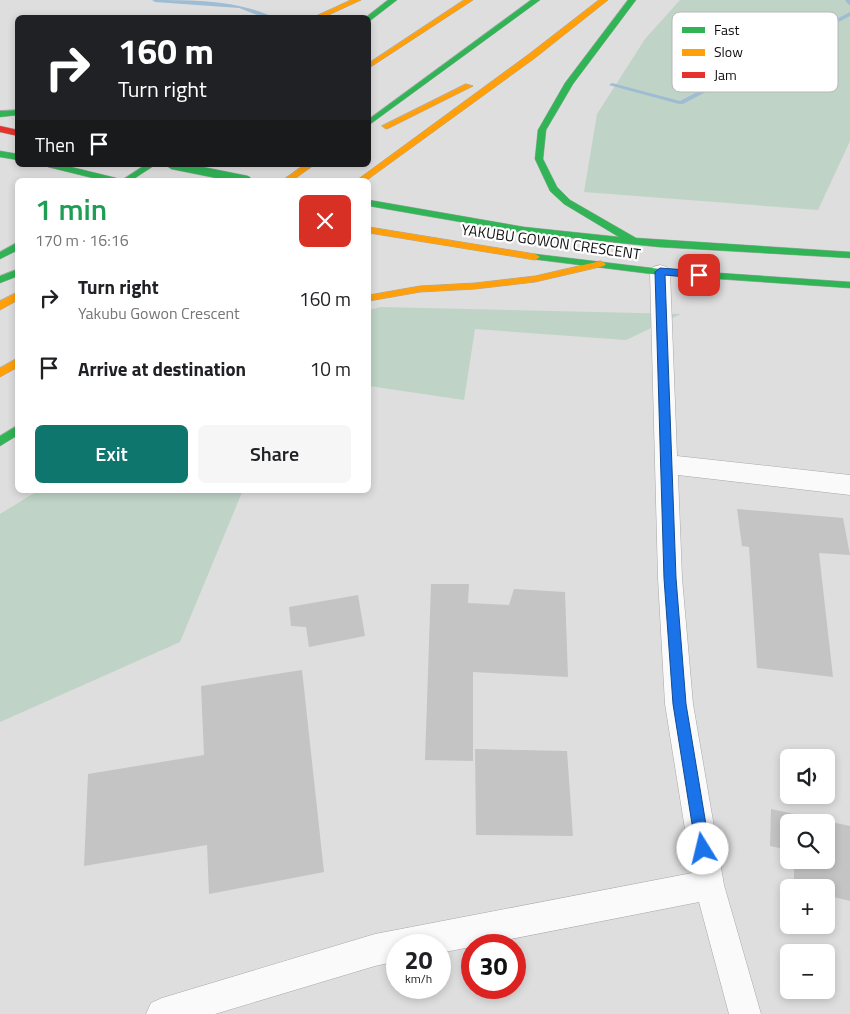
<!DOCTYPE html>
<meta charset="utf-8">
<style>
:root{--surface:#fff;--page:#f6f6f6;--text:#202124;--muted:#757577;--accent:#0f766e}
body{margin:0;font-family:"Titillium Web",sans-serif;background:var(--page);color:var(--text);height:100vh;display:flex;flex-direction:column;font-size:19px;white-space:nowrap}
*{box-sizing:border-box;margin:0}
p{font-size:16px;color:var(--muted)}
.icon{flex:none;width:28px;height:28px;fill:none;stroke:currentColor;stroke-width:2;stroke-linecap:round;stroke-linejoin:round}
.map{position:relative;flex:1;overflow:hidden}
.sheet{position:absolute;left:15px;top:178px;width:356px;height:315px;display:flex;flex-direction:column;background:var(--surface);border-radius:8px;box-shadow:0 2px 8px #0003}
.sheet>*{flex:none}
.guide{position:absolute;left:15px;top:15px;width:356px;height:152px;border-radius:8px;box-shadow:0 2px 8px #0003;background:#202124;color:#fff;overflow:hidden}
.fabs{position:absolute;left:780px;top:749px;display:grid;gap:10px}
.fabs a{display:grid;place-items:center;width:55px;height:55px;border-radius:8px;background:var(--surface);box-shadow:0 2px 8px #0003;font-size:25px}
.speed{position:absolute;left:386px;top:934px;display:flex;gap:10px;font-size:25px;font-weight:700;text-align:center}
.speed>*{display:grid;place-content:center;width:65px;height:65px;border-radius:50%;background:var(--surface);box-shadow:0 2px 8px #0003;line-height:1}
.speed small{font-size:12px;font-weight:400}
.speed .limit{border:8px solid #d22;background:#fff;color:#111}
.pin{position:absolute;display:grid;place-items:center;width:42px;height:42px;color:#fff;margin:-21px;border-radius:10px;box-shadow:0 2px 8px #0006}
.me{position:absolute;width:55px;margin:-28px;rotate:351deg;stroke-linejoin:round;filter:drop-shadow(0 0 4px #0008)}
.turn{display:flex;align-items:center;gap:18px;height:105px;padding:0 20px;font-size:22px}
.turn .icon{width:65px;height:65px;stroke-width:2.5}
.turn b{display:block;font-size:35px;line-height:42px}
.then{display:flex;align-items:center;height:48px;padding:0 20px;background:#0003;gap:10px;font-size:19px}
.round{display:grid;place-items:center;flex:none;width:52px;height:52px;border-radius:8px;background:var(--page)}
.headline{display:flex;align-items:center;justify-content:space-between;height:85px;padding:0 20px}
h1{font-size:30px;font-weight:600;line-height:38px;color:#1e9e55}
.primary-button{display:flex;gap:10px;margin-top:auto;padding:10px 20px}
.primary-button a{flex:1;height:58px;border-radius:8px;background:var(--accent);color:#fff;font-size:20px;font-weight:600;line-height:58px;text-align:center}
.primary-button a+a{background:var(--page);color:var(--text)}
ul{padding:0;list-style:none}
li{display:flex;align-items:center;gap:15px;height:70px;padding:0 20px}
li div{flex:1}
li b{display:block;font-size:19px}
li em{font-style:normal}
.map>svg:first-child{display:block}
.green{fill:#bfd3c6}
.lines{fill:none;stroke-linecap:round;stroke-linejoin:round}
.stream{fill:#9ebdd4;fill-rule:evenodd}
.building{fill:#c4c4c4}
.street-casing{stroke:#a7a7a7;stroke-width:1}
.fast-casing{stroke:#a7a7a7;stroke-width:1}
.slow-casing{stroke:#a7a7a7;stroke-width:1}
.jam-casing{stroke:#a7a7a7;stroke-width:1}
.street{fill:#fafafa;fill-rule:evenodd}
.fast{fill:#30b455;fill-rule:evenodd}
.slow{fill:#ff9f0a;fill-rule:evenodd}
.jam{fill:#e5322d;fill-rule:evenodd}
.fast-bridge-casing{stroke:#a7a7a7;stroke-width:9;stroke-linecap:butt}
.fast-bridge{stroke:#30b455;stroke-width:8}
.route{fill:#1a73e8;stroke:#114b97}
.labels{text-anchor:middle;stroke-width:4.5;stroke-linejoin:round;paint-order:stroke}
.street-label{font-size:15px;fill:#101010;stroke:#fff}
.key{fill:#fff;stroke:#b7b7b7;stroke-width:1}
.key-label{font-size:14px;fill:#101010}
</style>
<div class="map">
<svg width="850" height="1014" viewBox="0 0 850 1014">
<rect width="100%" height="100%" fill="#dedede"/>
<path class="green" d="M680 0H850V141L818 210 584 192 597 114 645 39Z
M380 307 681 314 626 340 475 329 464 400 369 386V310Z
M39 490H243L180 642 0 722V514Z"/>
<g class="lines">
<path class="stream" d="M152 0C192 0 239 0 275 18H265L239 8 155 2Z
M845 0H850V5L848 4Z
M850 12V16L683 104H679L609 85 612 83 680 101Z"/>
</g>
<path class="building" d="M737 509 843 518 850 555 819 553 833 677 757 668 749 547 742 546Z
M431 584H469L468 603 509 605 514 589 565 592 568 677 473 672V761L425 760Z
M358 595 365 636 309 647 306 627 291 626 289 607Z
M302 670 324 872 209 894 207 845 84 866 88 774 204 755 201 686Z
M475 749 567 751 573 836 476 835Z
M771 809 850 826V901L826 895V888H794V860H826V822H789V850L770 846Z"/>
<g class="lines">
<g class="street-casing">
<path id="street" d="M660 265 667 267 670 272 677 456 850 475V495L678 475 682 578 693 704 724 885 761 1014H729L699 902 440 953V945H398V961L375 966 215 1014H146L151 1003 162 998 375 934 692 873 665 704 658 578 650 272 653 267Z"/>
</g>
<g class="fast-casing">
<path id="fast" d="M388 0H397L371 20 365 18Z
M531 0H540L369 125V119Z
M628 0H636L573 84 546 130 543 159 557 187 570 200 636 238 850 252V258L659 247 524 233 369 206V200L524 227 619 237 564 204 550 191 535 159 538 130 565 83Z
M18 110V115L0 117V111Z
M0 151 18 154V160L0 157Z
M47 165H63L116 178 117 180H101L48 167Z
M145 165H155L132 180H122Z
M18 242V250L0 259V252Z
M535 254 660 269 850 282V288L660 275 532 259 530 257Z
M18 269V276L0 283V276Z
M18 425V435L0 446V436Z"/>
</g>
<g class="slow-casing">
<path id="slow" d="M351 0H361L322 18H312Z
M464 0H473L369 68V63Z
M599 0H608L535 58 367 180H357L529 54Z
M466 84 473 86 389 128 386 129 382 126Z
M304 165H314L293 180H283Z
M369 227 535 254 540 257 535 260 369 233Z
M601 261 606 264 604 266 535 282 475 289 420 292 369 301V295L420 286 475 283 535 276Z
M18 292V300L0 310V301Z
M18 358V367L0 377V368Z"/>
</g>
<g class="jam-casing">
<path id="jam" d="M0 126 18 130V136L0 132Z"/>
</g>
<use href="#street" class="street"/>
<use href="#fast" class="fast"/>
<use href="#slow" class="slow"/>
<use href="#jam" class="jam"/>
<g class="fast-bridge-casing">
<path id="fast-bridge" d="M172 165 247 180"/>
</g>
<use href="#fast-bridge" class="fast-bridge"/>
</g>
<path class="route" d="M660 268 699 271 704 275 699 278 665 275 676 578 686 704 710 849 708 854 703 856 698 854 696 849 673 704 664 578 655 272Z"/>
<g class="labels">
<g class="street-label">
<text transform="translate(551 242) rotate(8)" y="5">YAKUBU GOWON CRESCENT</text>
</g>
</g>
<rect x="672" y="12" width="166" height="80" rx="8" class="key"/>
<rect x="682" y="27" width="23" height="6" fill="#30b455"/>
<rect x="682" y="49" width="23" height="7" fill="#ff9f0a"/>
<rect x="682" y="72" width="23" height="6" fill="#e5322d"/>
<g class="key-label">
<text x="714" y="35">Fast</text>
<text x="714" y="57">Slow</text>
<text x="714" y="80">Jam</text>
</g>
</svg>
<div class="fabs">
<a><svg class="icon" aria-label="sound" viewBox="0 0 24 24"><path d="M4 9h4l5-4v14l-5-4H4zM17 9q2 3 0 6"/></svg></a>
<a><svg class="icon" aria-label="search" viewBox="0 0 24 24"><circle cx="10" cy="10" r="6"/><path d="M15 15l6 6"/></svg></a>
<a>+</a>
<a>−</a>
</div>
<div class="speed"><div>20<small>km/h</small></div><div class="limit">30</div></div>
<div class="pin" style="left:699px;top:275px;background:#d93025"><svg class="icon" aria-label="arrive" viewBox="0 0 24 24"><path d="M6 21V4h12l-3 4 3 4H6"/></svg></div>
<svg class="me" style="left:703px;top:849px" viewBox="-20 -20 40 40"><circle r="19" fill="#fff"/><path d="M0-13L10 11 0 6-10 11z" fill="#1a73e8"/></svg>
<div class="guide">
<div class="turn"><svg class="icon" aria-label="right" viewBox="0 0 24 24"><path d="M7 20v-9h11M14 6l5 5-5 5"/></svg><div><b>160 m</b>Turn right</div></div>
<div class="then">Then<svg class="icon" aria-label="arrive" viewBox="0 0 24 24"><path d="M6 21V4h12l-3 4 3 4H6"/></svg></div>
</div>
<section class="sheet">
<div class="headline"><div><h1>1 min</h1><p>170 m · 16:16</p></div><a class="round" style="background:#d93025;color:#fff"><svg class="icon" aria-label="close" viewBox="0 0 24 24"><path d="M6 6l12 12M18 6L6 18"/></svg></a></div>
<ul>
<li><svg class="icon" aria-label="right" viewBox="0 0 24 24"><path d="M7 20v-9h11M14 6l5 5-5 5"/></svg><div><b>Turn right</b><p>Yakubu Gowon Crescent</p></div><em>160 m</em></li>
<li><svg class="icon" aria-label="arrive" viewBox="0 0 24 24"><path d="M6 21V4h12l-3 4 3 4H6"/></svg><div><b>Arrive at destination</b></div><em>10 m</em></li>
</ul>
<div class="primary-button"><a>Exit</a><a>Share</a></div>
</section>
</div>
